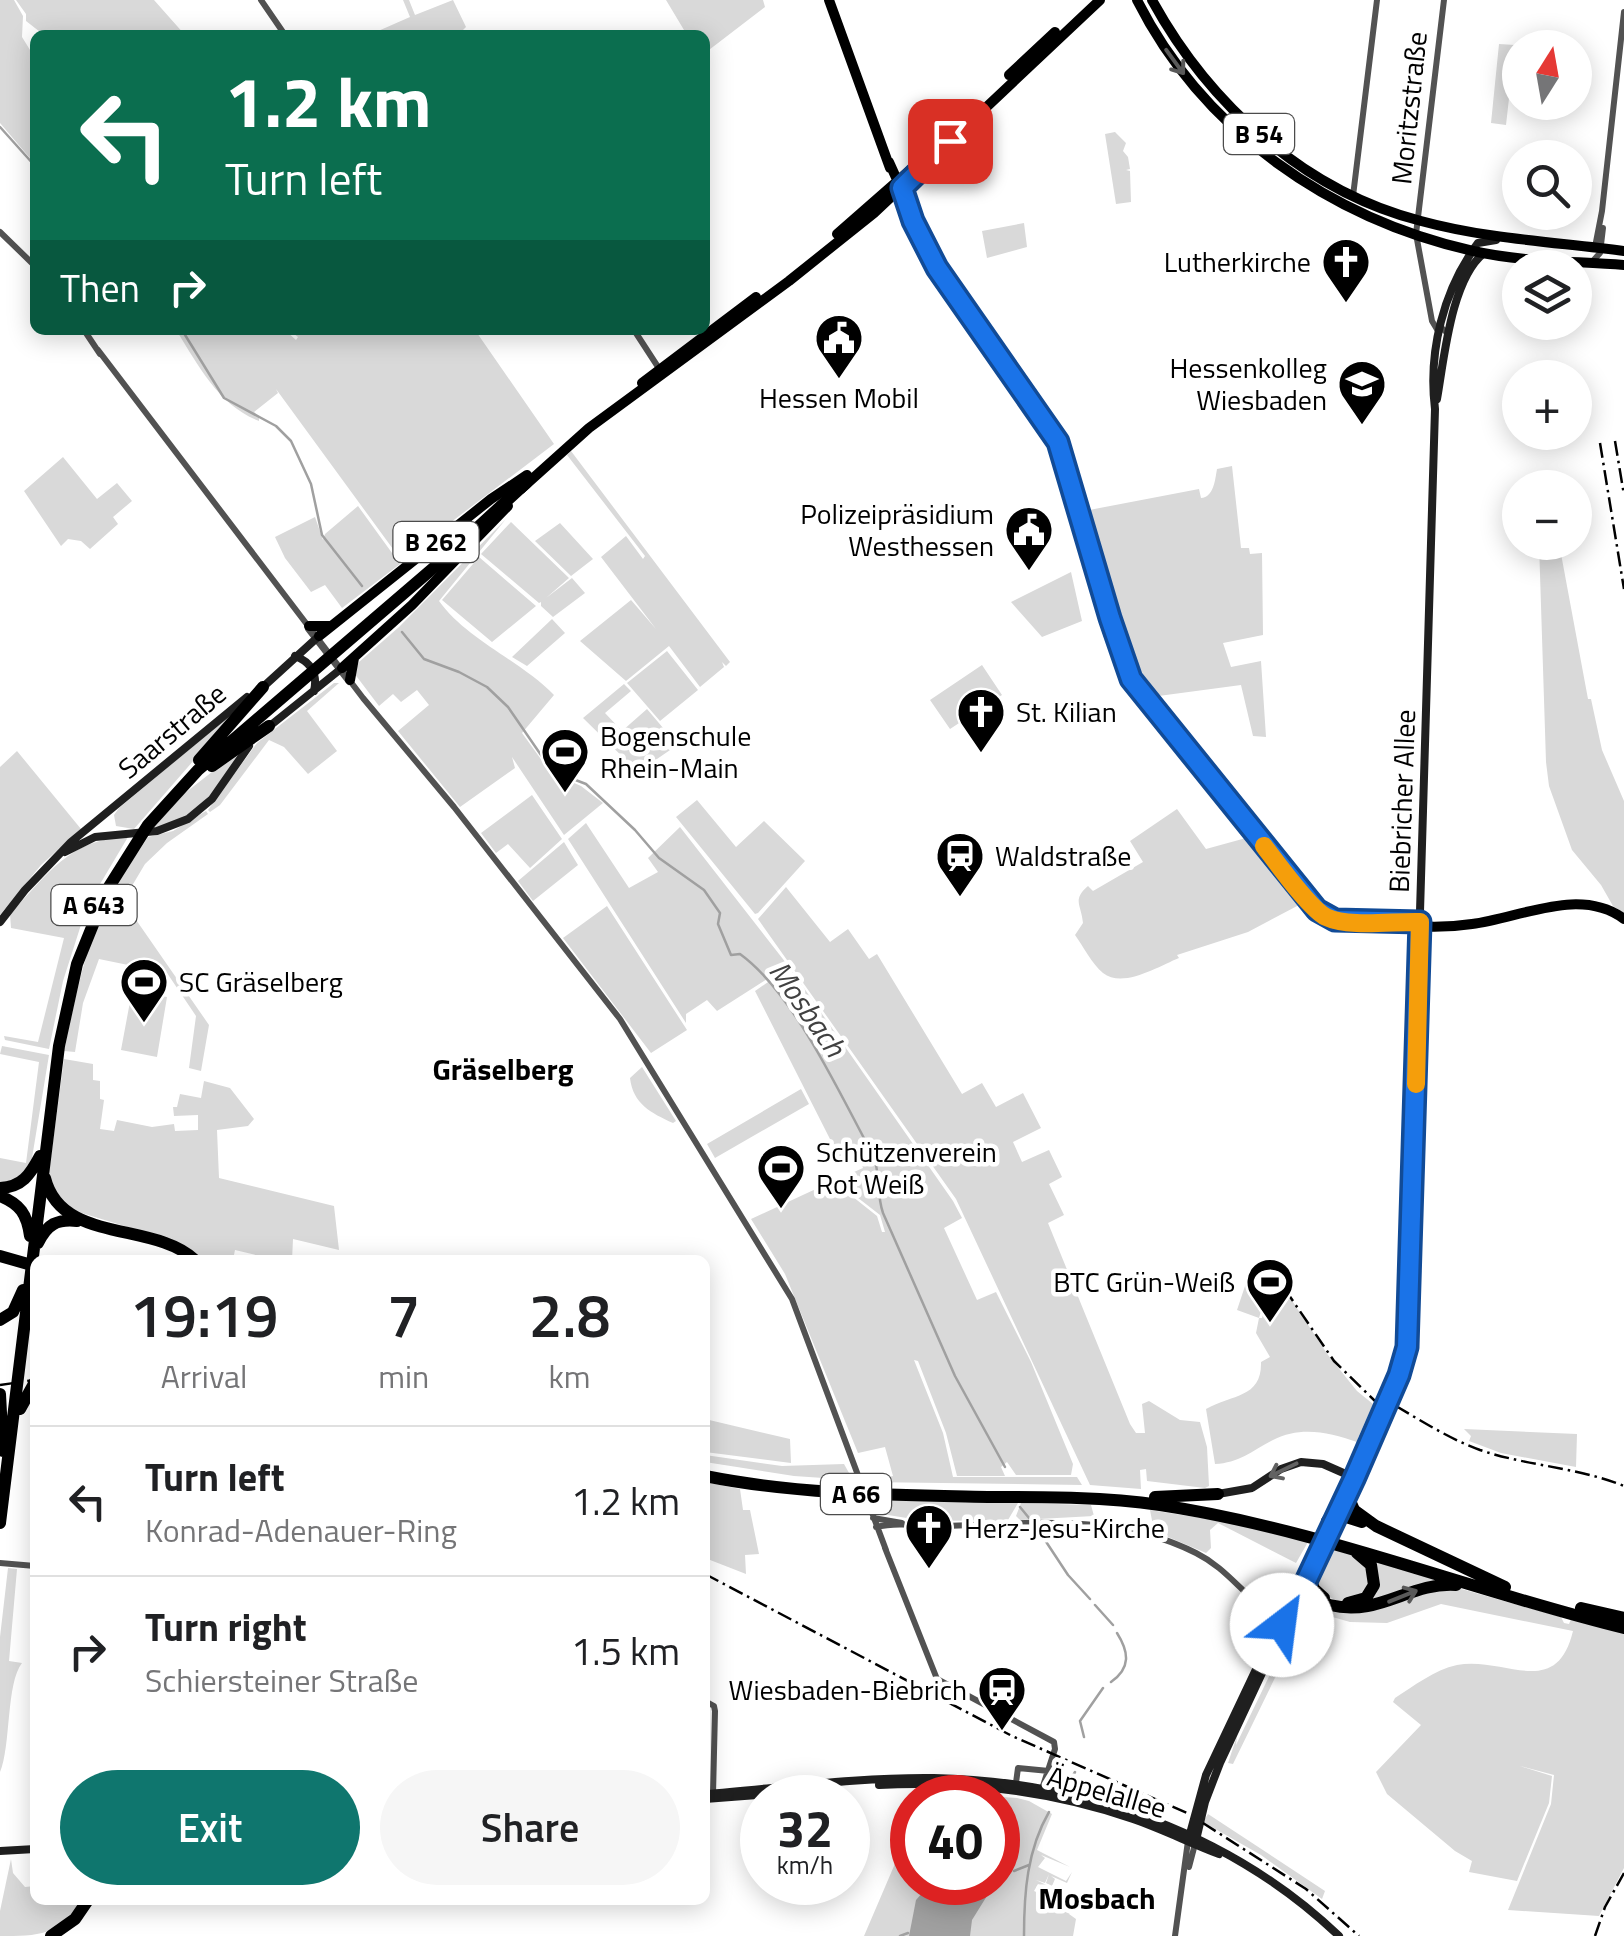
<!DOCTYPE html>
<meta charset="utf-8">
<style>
:root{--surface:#fff;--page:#f6f6f6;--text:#202124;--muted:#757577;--line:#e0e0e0;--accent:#0f766e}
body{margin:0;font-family:"Titillium Web",sans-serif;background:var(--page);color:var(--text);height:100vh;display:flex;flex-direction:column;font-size:38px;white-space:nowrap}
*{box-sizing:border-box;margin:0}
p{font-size:32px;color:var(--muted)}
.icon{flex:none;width:55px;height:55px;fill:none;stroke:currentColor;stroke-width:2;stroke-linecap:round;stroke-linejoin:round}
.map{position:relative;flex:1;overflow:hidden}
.drawer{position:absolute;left:30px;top:1255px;width:680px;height:650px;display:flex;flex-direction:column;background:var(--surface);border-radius:15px;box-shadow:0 5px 25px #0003}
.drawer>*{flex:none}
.banner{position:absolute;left:30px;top:30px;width:680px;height:305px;border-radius:15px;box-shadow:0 5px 25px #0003;background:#0b6e4f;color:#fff;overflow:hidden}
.needle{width:65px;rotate:11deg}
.buttons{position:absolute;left:1502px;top:30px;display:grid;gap:20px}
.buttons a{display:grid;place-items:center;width:90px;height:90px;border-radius:50%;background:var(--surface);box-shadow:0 5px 25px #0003;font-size:50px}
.speed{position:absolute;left:740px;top:1775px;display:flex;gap:20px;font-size:50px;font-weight:700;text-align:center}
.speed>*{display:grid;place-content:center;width:130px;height:130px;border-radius:50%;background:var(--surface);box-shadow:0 5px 25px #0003;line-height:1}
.speed small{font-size:25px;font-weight:400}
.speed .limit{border:15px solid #d22;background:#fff;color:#111}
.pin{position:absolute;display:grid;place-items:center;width:85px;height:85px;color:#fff;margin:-42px;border-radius:20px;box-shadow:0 5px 15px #0006}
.me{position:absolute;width:110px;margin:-55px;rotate:30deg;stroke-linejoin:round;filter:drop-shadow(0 0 8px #0008)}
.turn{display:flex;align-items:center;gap:35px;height:210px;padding:0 30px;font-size:45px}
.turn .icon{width:130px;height:130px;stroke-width:2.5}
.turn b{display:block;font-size:70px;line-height:85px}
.then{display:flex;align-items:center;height:95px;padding:0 30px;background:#0003;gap:20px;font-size:38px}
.eta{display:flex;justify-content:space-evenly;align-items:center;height:170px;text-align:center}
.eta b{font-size:60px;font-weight:600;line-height:70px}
.button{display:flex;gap:20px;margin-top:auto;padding:20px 30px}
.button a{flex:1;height:115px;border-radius:60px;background:var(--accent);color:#fff;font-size:40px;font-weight:600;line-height:115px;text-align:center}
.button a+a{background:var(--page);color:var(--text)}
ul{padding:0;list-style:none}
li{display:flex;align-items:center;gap:30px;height:150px;padding:0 30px;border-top:2px solid var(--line)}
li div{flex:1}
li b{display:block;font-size:38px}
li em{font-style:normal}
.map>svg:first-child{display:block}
.green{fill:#d9d9d9}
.water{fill:#a0a0a0}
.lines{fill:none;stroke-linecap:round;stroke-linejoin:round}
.stream{stroke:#a0a0a0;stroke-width:2.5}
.tertiary{stroke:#525252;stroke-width:6}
.secondary{stroke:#1f1f1f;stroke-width:8}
.primary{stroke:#000;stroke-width:10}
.motorway{stroke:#000;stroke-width:12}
.rail{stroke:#000;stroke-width:2.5;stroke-dasharray:15 5 2.5 5;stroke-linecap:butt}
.oneway{stroke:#595959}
.oneway2{stroke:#626262}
.route-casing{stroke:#114b97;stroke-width:25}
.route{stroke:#1a73e8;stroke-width:18}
.slow{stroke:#f59e0b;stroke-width:18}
.labels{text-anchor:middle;stroke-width:9;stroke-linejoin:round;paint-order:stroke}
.shield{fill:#fff;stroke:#4c4c4c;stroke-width:2.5}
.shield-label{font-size:25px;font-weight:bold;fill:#000}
.street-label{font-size:28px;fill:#000;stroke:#fff}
.poi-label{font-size:28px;fill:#000;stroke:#fff;text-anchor:start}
.water-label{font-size:30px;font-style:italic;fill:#414141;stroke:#fff}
.neighbourhood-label{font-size:30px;font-weight:bold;fill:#000;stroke:#fff}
</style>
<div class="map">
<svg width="1624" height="1936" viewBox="0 0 1624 1936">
<rect width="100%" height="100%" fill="#fff"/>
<path class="green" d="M0 0H14L23 16 22 37 35 58V164L0 123Z
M16 0H154L185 35H44L26 21V14Z
M403 0H409L415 15 453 0 466 27 458 35H369L410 17Z
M666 0H763L765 7 705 53V35H687Z
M1499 44 1515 45 1506 125 1491 123Z
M1115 132 1126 143 1123 151 1128 157 1130 169 1126 170 1130 171 1131 202 1116 204 1105 134Z
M1024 223 1027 247 987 258 982 231Z
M176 330H285L296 340 298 337 289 330H475L554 444 401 560 276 389 278 393 254 412 259 416V421C218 405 199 366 176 330Z
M571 451 730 662 726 666 722 662 724 667 700 687 669 646 626 681 580 641 631 600 656 629 601 557 626 536 643 559 645 556 567 455Z
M63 457 97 499 117 483 132 501 113 517 118 524 90 549 81 541 68 539 61 546 24 491Z
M1232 466 1241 548H1249L1250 554 1262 553 1263 635 1223 643 1231 667 1261 661 1266 737 1253 736 1241 685 1151 697 1124 645 1084 511 1199 489 1201 498C1214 497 1215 480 1217 469Z
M358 506 400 564 342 608 325 585 311 592 285 558 275 537 315 517 323 540 325 534Z
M506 519 439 601C466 639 521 661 554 695L522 733 551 773 581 786 603 803 564 835 512 757 515 768 460 807 398 731 429 705 417 690 401 702 393 694 379 706 354 673 359 662 399 627Z
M511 522 569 578 546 598 572 578 585 593 553 617 541 606V602L539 603 481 554Z
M560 523 593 559 571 576 535 541Z
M1539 543H1559L1588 699H1591L1602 750 1624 801V913L1613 906 1601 885 1572 850 1549 786 1546 762Z
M479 557 536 606 492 642 442 600Z
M1071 572 1082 621 1042 637 1011 602Z
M552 619 565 633 527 666 512 657Z
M667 651 698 690 660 721 627 683Z
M982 665 1002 695 950 729 930 700Z
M334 683H339L307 711 337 751 308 774 284 747 269 740 220 805 210 812 208 810 257 743Z
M624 684 631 691 605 713 622 731 647 709 675 742 673 748 641 770 635 769 583 718Z
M241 706 134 829 116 826 114 815 119 808Z
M244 747C220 784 200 820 153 828L185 793Z
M17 751 81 829 41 865 0 915V767Z
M532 795 562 839 530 868 508 844 496 853 481 833Z
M697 800 736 847 764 821 805 861 758 913 755 914 676 817Z
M1177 809 1206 849 1246 838 1299 905 1248 932 1177 955 1179 958C1159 966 1123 989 1103 973 1092 964 1083 946 1075 935L1083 923C1081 904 1072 900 1088 886L1093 891 1143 862 1130 841Z
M206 811 208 814 167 843 145 864 123 901 209 1025 201 1071 189 1068 196 1016 167 973 99 959 83 1003 75 1052 64 1051C75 1000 85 945 109 898 120 877 135 857 148 837L173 831Z
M586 823 629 888 658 872 648 858 680 827 786 963V967L717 1011 707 1000 686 1014V1023L568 839Z
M128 837 87 906 63 981 49 1049 5 1040 4 1036 38 1042 64 938 11 928 10 914C47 875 70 838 128 837Z
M564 842 578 865 533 901 518 881Z
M786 887 830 942 848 929 869 959 877 954 962 1094 982 1083 996 1107 1023 1093 1041 1128 1013 1142 1022 1162 1049 1150 1062 1177 1049 1184 1064 1215 1048 1223 1130 1424 1136 1433H1145L1142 1404 1149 1401 1180 1420 1200 1422 1207 1447 1209 1486 1205 1488 1147 1481 1146 1469 1140 1470 1141 1489 1090 1485 956 1199 758 919Z
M607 906 687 1030 651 1053 563 938Z
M787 969 792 971 953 1201 962 1218 944 1228 977 1300 996 1292 1031 1362 1073 1464 1071 1475H1016L1007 1462 1001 1467 1005 1476H957L946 1433 918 1361 914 1360 943 1433 953 1477H1077L1082 1485 866 1482 893 1476 885 1447 858 1453 785 1274 751 1219 833 1181 877 1216 882 1232H885L880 1215 844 1187 858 1181 854 1172 863 1168 859 1157 835 1165 832 1143 755 991Z
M132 991 167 997 157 1057 121 1050Z
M2 1046 49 1055 31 1164 25 1173 0 1185V1158L26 1163 39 1062 0 1054Z
M64 1059 93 1064V1080L100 1081V1099L104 1100 100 1129 114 1131 117 1120 152 1127 174 1124 175 1131 198 1130V1115L174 1116 173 1107H177L180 1094 201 1098 204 1081 230 1088 254 1119 248 1126 217 1130 219 1178 334 1206 339 1250 293 1239 292 1260H276L235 1250 233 1260H201L177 1242 75 1211 53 1190 49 1172Z
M642 1067 676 1121 673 1123C651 1113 633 1104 630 1078Z
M801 1089 809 1104 715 1158 707 1144Z
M1259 1281 1268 1287 1259 1318H1262L1271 1288 1291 1299 1328 1355 1357 1391 1373 1404 1358 1438 1360 1446 1348 1465 1357 1442C1329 1432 1300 1426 1273 1440 1252 1451 1239 1463 1215 1464L1206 1409C1233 1394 1262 1398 1261 1362L1270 1357 1256 1333 1259 1318 1237 1310 1246 1283Z
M705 1419 790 1439 791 1463 705 1452Z
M1464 1429 1577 1434 1576 1467 1501 1453 1469 1441 1471 1436Z
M705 1455 782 1466 844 1464 853 1480 794 1476 705 1462Z
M705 1482 740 1489 743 1510H750L759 1554 745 1555 746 1574 705 1558Z
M873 1499 1018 1503 1008 1520 925 1521 882 1514Z
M1021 1503 1091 1505 1094 1516 1020 1520 1016 1516Z
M1150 1510 1240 1524 1308 1542 1296 1563 1218 1523 1210 1530 1211 1548 1206 1553 1154 1531Z
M1331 1548 1449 1582C1401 1596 1352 1624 1314 1585Z
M8 1568 17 1569 9 1661 22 1663C6 1683 11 1747 0 1772V1637Z
M1458 1588 1561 1617 1564 1623 1569 1624 1571 1619 1624 1632V1868L1599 1916 1508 1910 1551 1804 1554 1775 1520 1766 1552 1776 1549 1803 1517 1881 1469 1872 1472 1861 1455 1851 1387 1794 1376 1772 1421 1725 1393 1702 1395 1698C1414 1686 1434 1670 1457 1665 1505 1656 1556 1701 1573 1631L1441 1604 1387 1623 1350 1622 1308 1610 1233 1764 1228 1763 1237 1736 1236 1745 1299 1614 1307 1605 1342 1610 1427 1590Z
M926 1792 1017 1798 1029 1801 1052 1814 1037 1850 1070 1867 1041 1855 1045 1858 1038 1867 1066 1881 1072 1872 1067 1883 1051 1876 1055 1879 1052 1886 1046 1883 1049 1874 1045 1883 1036 1880 1061 1892 1063 1900 1058 1899 1060 1894 1038 1884 1034 1891 1060 1903 1056 1907 1059 1909 1058 1905 1069 1910 1075 1905 1069 1914 1076 1919 1073 1936H864L912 1824V1882H998V1798L924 1797Z
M1208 1814 1325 1891 1322 1899 1261 1855 1203 1822Z
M11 1859 13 1873 25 1887 35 1886V1900H83C60 1936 38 1936 0 1936V1911Z"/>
<path class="water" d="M931 1883H995L972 1920 970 1936H909L916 1900Z"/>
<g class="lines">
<path class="stream" d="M0 127 35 166
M182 330 224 398 276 426 291 441 311 484 322 535 362 586
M402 632 424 659 459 672 487 687 508 707 552 771 586 784 635 830 659 858 704 890 720 913 718 924 731 955 740 954C795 994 840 1095 873 1155 881 1174 876 1193 883 1213L955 1376 1005 1467
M1020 1507 1029 1518
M1037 1528 1068 1575 1090 1599
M1095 1605 1113 1625
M1111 1682C1131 1668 1129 1652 1117 1633
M1084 1737 1080 1721 1103 1688
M1065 1789 1075 1772
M1014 1871 1029 1865
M900 1936 908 1933
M1024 1936C1024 1893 1027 1850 1049 1812"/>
<path class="tertiary" d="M261 0 285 35
M1444 0 1416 234 1432 321 1438 331 1443 329 1448 334
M1353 196 1377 0
M0 232 35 266
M1595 247 1602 211 1624 12
M1592 262 1600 253 1603 228
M84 330 100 354
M634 330 660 370
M98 350 363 698 454 807 620 1019 792 1299 886 1550
M308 629 349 682
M873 1518 902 1523
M876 1527C898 1522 923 1526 946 1526 1030 1523 1118 1513 1196 1553 1232 1571 1246 1602 1281 1617
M885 1548 937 1679 1054 1742 1055 1749 1041 1792
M0 1563 35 1566
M705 1701 714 1706 715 1711 713 1794
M1015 1790 1018 1768 1049 1771
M1189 1867 1195 1844
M1175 1936 1188 1841"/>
<path class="secondary" d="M1437 399C1444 360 1451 279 1484 253
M295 656C311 662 318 674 314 691
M263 687 319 636
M266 729 342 668
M65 852 95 837 157 831 188 819 212 799 249 746
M0 922 25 890 71 842 247 697
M1218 1494 1252 1488 1281 1469 1301 1462 1323 1464 1348 1475
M879 1785C964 1781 1052 1791 1133 1819 1162 1829 1190 1843 1219 1854
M705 1794C781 1788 858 1777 934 1778 1083 1781 1231 1833 1339 1936
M705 1799 785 1793
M1196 1840 1205 1802 1220 1763 1364 1455
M1188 1841 1206 1775 1348 1475 1393 1389 1407 1347 1435 409C1428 352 1443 290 1478 243L1496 240
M0 1851 35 1849"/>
<path class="primary" d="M829 0 890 168
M1137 0C1203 131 1331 219 1473 251 1521 262 1574 261 1624 265
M1152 0C1209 104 1304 191 1421 221 1487 239 1556 242 1624 251
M1009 75 1055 32
M889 162 944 284 1058 443 1124 668 1142 696 1309 903
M837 234 918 163
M642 383 756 297
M521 489 589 428 789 281 874 213 1100 0
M309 626H329
M319 636 491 499 527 475
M342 668 412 605 508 506
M350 680 354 658
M1308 902C1334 925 1366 924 1400 922
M1393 923C1419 928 1445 928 1472 924 1520 918 1580 886 1624 919"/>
<path class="motorway" d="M199 760 263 687
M212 766 269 726
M45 1178C61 1244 154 1221 195 1260
M0 1188C22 1187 30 1175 40 1156
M0 1196C20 1204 27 1214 30 1236
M38 1243C47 1224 57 1219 77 1221
M0 1256 35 1266
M0 1320 13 1312 23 1290
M0 1394 3 1451
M20 1409 35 1382
M705 1476C800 1495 897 1495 993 1497 1049 1497 1105 1497 1160 1505 1319 1529 1469 1590 1624 1628
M1347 1494 1354 1510 1376 1526 1505 1587
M1155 1497 1218 1494
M1327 1521 1343 1516 1362 1522
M0 1523 59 1046 77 964 107 890 148 825 198 770 438 564 526 483
M1309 1575 1314 1589 1324 1598
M1301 1593C1309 1600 1319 1602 1330 1605 1380 1617 1409 1582 1456 1585
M1348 1603 1366 1598 1374 1585 1371 1565 1357 1553
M1581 1608 1624 1618
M1292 1611 1312 1600
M51 1936 75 1919 88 1900"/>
<path class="rail" d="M1615 441 1624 495
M1600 443 1624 589
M1269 1266 1334 1361 1375 1401
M0 1385 35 1380
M1396 1406C1423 1422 1450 1439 1480 1450 1527 1466 1577 1467 1624 1486
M705 1574 1012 1736 1187 1813
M1203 1823 1306 1889 1359 1936
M1595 1936 1605 1907 1624 1873"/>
</g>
<defs><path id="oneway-shaft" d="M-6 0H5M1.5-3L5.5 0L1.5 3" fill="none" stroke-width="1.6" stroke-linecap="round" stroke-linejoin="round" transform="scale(2.5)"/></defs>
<g class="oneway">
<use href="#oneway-shaft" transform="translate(1175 62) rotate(54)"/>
<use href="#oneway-shaft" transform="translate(1403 1596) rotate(-22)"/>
</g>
<use class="oneway2" href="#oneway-shaft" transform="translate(1283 1470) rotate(154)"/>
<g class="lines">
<g class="route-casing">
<path id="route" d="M950 141 902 188 913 221 937 268 1058 442 1110 618 1131 679 1317 910 1335 920 1420 922 1407 1347 1399 1375 1354 1479 1292 1611 1280 1617 1282 1625"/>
</g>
<use href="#route" class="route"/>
<path class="slow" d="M1264 846C1277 863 1310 909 1326 917 1349 928 1394 921 1420 922L1416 1084"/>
</g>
<defs>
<g id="church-pin" transform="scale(2.5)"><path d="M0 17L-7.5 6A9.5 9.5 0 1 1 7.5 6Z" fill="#000" stroke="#fff"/><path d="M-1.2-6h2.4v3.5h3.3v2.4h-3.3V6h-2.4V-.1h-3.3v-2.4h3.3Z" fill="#fff"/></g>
<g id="civic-pin" transform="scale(2.5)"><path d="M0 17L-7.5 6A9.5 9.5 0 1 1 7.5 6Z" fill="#000" stroke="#fff"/><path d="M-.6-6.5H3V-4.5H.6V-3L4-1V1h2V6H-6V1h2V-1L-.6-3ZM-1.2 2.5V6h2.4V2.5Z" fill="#fff"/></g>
<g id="school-pin" transform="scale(2.5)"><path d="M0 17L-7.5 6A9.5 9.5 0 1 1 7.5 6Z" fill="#000" stroke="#fff"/><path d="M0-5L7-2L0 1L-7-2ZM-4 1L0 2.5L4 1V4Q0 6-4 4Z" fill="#fff"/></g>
<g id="stadium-pin" transform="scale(2.5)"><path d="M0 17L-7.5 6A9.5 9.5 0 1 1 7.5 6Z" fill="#000" stroke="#fff"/><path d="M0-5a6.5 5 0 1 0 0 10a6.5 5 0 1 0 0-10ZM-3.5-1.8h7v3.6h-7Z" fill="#fff"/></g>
<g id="station-pin" transform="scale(2.5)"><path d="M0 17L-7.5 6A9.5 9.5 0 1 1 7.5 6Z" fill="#000" stroke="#fff"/><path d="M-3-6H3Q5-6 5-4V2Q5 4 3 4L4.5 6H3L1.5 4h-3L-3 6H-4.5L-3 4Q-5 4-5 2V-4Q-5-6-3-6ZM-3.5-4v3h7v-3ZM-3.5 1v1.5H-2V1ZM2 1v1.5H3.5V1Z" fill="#fff"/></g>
</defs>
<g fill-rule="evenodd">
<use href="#church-pin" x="1346" y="262"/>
<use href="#civic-pin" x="839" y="338"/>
<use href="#school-pin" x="1362" y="384"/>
<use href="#civic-pin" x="1029" y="530"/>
<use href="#church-pin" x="981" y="712"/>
<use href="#stadium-pin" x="565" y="752"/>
<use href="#station-pin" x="960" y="856"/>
<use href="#stadium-pin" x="144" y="982"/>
<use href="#stadium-pin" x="781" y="1168"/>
<use href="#stadium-pin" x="1270" y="1282"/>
<use href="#church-pin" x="929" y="1528"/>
<use href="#station-pin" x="1002" y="1690"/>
</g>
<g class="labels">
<g class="shield">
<rect x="1224" y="114" width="70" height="40" rx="8"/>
<rect x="393.5" y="522" width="85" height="40" rx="8"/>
<rect x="51.5" y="885" width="85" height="40" rx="8"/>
<rect x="821" y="1474" width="70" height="40" rx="8"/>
</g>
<g class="shield-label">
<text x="1259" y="143">B 54</text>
<text x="436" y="551">B 262</text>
<text x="94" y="914">A 643</text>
<text x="856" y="1503">A 66</text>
</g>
<g class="street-label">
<text transform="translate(1409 108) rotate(-84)" y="10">Moritzstraße</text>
<text transform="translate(172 731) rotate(-40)" y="10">Saarstraße</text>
<text transform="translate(1402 801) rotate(-88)" y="10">Biebricher Allee</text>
<text transform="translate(1107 1792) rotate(16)" y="10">Äppelallee</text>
</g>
<g class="poi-label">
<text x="1311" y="272" text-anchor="end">Lutherkirche</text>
<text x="1327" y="378" text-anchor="end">Hessenkolleg<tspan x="1327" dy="32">Wiesbaden</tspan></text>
<text x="839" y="408" text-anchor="middle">Hessen Mobil</text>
<text x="994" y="524" text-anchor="end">Polizeipräsidium<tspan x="994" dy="32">Westhessen</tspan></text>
<text x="1016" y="722">St. Kilian</text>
<text x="600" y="746">Bogenschule<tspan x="600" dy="32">Rhein-Main</tspan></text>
<text x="995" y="866">Waldstraße</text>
<text x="179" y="992">SC Gräselberg</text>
<text x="816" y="1162">Schützenverein<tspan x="816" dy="32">Rot Weiß</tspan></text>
<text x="1235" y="1292" text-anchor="end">BTC Grün-Weiß</text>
<text x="964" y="1538">Herz-Jesu-Kirche</text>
<text x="967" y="1700" text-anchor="end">Wiesbaden-Biebrich</text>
</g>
<g class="water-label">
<text transform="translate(807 1009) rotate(55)" y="10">Mosbach</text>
</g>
<g class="neighbourhood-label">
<text x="503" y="1080">Gräselberg</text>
<text x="1097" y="1909">Mosbach</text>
</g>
</g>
</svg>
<div class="buttons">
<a><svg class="needle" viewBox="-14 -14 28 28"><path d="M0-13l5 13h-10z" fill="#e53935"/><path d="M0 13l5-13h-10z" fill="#757577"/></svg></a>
<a><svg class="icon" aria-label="search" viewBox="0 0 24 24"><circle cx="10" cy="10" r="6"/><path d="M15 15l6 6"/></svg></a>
<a><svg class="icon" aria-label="layers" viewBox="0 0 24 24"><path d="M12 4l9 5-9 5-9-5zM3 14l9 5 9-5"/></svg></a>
<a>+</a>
<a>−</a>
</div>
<div class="speed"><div>32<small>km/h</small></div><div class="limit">40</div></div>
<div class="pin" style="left:950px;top:141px;background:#d93025"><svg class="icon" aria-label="arrive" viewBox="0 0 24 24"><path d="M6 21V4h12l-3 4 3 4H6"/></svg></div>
<svg class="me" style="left:1282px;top:1625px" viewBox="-20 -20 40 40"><circle r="19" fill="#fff"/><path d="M0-13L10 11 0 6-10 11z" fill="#1a73e8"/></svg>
<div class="banner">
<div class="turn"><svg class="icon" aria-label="left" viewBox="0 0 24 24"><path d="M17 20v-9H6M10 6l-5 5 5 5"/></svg><div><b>1.2 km</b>Turn left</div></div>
<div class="then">Then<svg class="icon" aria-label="right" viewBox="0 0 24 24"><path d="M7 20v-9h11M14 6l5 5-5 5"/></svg></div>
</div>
<section class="drawer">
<div class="eta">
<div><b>19:19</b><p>Arrival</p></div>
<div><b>7</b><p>min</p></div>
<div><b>2.8</b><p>km</p></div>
</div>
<ul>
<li><svg class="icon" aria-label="left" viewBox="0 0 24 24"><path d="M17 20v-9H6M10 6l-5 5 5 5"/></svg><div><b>Turn left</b><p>Konrad-Adenauer-Ring</p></div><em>1.2 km</em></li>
<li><svg class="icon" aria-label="right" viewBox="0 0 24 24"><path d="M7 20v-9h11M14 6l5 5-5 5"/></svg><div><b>Turn right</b><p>Schiersteiner Straße</p></div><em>1.5 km</em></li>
</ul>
<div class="button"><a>Exit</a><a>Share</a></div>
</section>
</div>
